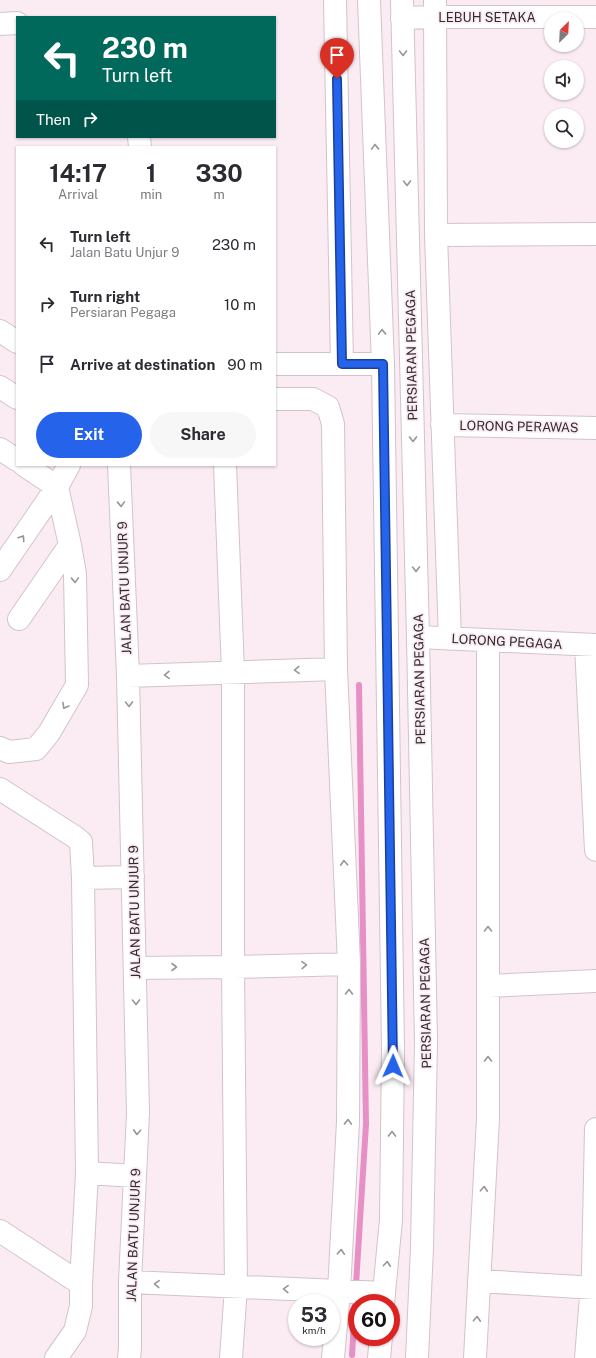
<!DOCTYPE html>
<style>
:root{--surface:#fff;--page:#f7f7f7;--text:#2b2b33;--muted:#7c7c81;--accent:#2563eb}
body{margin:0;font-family:"Public Sans",sans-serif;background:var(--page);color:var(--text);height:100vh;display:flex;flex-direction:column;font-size:15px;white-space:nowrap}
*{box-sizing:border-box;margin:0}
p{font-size:13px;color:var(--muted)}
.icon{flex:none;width:22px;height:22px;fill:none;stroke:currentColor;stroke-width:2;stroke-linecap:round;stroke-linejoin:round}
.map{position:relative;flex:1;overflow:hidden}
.drawer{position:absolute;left:16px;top:146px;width:260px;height:320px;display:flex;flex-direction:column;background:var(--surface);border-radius:0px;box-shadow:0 1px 3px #0004}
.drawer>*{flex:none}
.top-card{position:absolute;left:16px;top:16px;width:260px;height:122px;border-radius:0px;box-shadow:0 1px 3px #0004;background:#00695c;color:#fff;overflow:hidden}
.needle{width:26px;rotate:24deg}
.controls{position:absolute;left:544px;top:12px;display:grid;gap:8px}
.controls a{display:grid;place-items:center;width:40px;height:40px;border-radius:50%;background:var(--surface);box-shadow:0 1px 3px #0004;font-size:20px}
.speed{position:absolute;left:288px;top:1294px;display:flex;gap:8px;font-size:20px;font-weight:700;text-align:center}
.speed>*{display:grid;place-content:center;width:52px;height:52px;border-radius:50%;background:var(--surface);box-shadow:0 1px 3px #0004;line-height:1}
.speed small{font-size:10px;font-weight:400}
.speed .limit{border:6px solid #d22;background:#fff;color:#111}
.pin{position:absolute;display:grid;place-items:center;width:34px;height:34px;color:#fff;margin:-41px -17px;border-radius:50% 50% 50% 0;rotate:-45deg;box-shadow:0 0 4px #0007}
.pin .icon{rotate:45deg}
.me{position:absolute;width:44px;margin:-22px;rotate:1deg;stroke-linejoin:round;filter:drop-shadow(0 0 3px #0008)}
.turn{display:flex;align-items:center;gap:14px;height:84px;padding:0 20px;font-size:18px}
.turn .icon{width:52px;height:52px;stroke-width:2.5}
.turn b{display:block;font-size:28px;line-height:34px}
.then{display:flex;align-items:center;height:38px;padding:0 20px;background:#0003;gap:8px;font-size:15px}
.eta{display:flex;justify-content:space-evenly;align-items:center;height:68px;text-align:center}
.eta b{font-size:24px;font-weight:700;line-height:28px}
.cta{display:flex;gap:8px;margin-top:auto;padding:8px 20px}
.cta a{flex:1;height:46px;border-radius:24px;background:var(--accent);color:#fff;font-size:16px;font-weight:700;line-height:46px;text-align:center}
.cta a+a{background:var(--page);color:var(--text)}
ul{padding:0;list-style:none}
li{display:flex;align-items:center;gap:12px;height:60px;padding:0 20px}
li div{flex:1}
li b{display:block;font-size:15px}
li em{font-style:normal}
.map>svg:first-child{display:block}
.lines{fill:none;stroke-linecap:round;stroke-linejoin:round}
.stream{stroke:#e690c5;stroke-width:6}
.minor-casing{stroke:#d2c3cb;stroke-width:24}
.major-casing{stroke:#d2c3cb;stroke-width:24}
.minor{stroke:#fff;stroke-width:22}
.major{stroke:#fff;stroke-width:22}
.oneway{stroke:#989597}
.route-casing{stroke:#184099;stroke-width:10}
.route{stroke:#2563eb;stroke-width:7}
.labels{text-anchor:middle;stroke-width:3.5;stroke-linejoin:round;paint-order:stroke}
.street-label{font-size:13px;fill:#312b2f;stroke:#fbecf4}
</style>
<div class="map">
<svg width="596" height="1358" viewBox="0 0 596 1358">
<rect width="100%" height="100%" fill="#fbecf4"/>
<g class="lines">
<path class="stream" d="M356 1285 366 1124 359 685
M352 1355 355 1304"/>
<g class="minor-casing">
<path id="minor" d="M335 0 342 364
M435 0 436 235 450 639
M402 18 435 17H596
M0 24 17 23
M139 137 140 147
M436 235 596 234
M0 331 17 342
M275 364H383
M0 387 17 398
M275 399H313L328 407 333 424 336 669 349 964 348 1122 339 1291 333 1358
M442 425 596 428
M0 449 17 460
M119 465 128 676 138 1113 130 1282V1348L129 1358
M225 465 233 672V967L236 1287 231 1358
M0 570 57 487 69 465
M19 619 70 545
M418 637 596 645
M586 645 596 850
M128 676 336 669
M0 748 9 752 36 749 49 733 77 685 75 574 70 545 57 487 24 465
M0 789 75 837 81 842 83 878 87 1173 81 1284V1306L75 1331 56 1358
M83 878 133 877
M135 968 233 967 349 964
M488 986 596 981
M87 1173 135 1176
M0 1231 81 1284
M479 1281 596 1288
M130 1282 384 1293
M475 1358 488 1119V641
M586 1358 593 1272 596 1129"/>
</g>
<g class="major-casing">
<path id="major" d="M369 0 383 364 393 1050 391 1220 383 1303
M402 0 418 637 426 1041 422 1248 417 1358
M379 1358 381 1337"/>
</g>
<use href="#minor" class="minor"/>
<use href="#major" class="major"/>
</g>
<defs><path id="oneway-chevron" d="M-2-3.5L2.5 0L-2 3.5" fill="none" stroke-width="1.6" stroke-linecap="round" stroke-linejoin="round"/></defs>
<g class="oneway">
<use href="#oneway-chevron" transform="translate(403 53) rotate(89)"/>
<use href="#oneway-chevron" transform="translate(375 147) rotate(-92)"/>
<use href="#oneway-chevron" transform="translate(407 183) rotate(89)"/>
<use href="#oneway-chevron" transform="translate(382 332) rotate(-92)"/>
<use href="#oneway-chevron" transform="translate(413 439) rotate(89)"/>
<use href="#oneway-chevron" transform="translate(121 504) rotate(88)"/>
<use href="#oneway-chevron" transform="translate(22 538) rotate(-56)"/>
<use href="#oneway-chevron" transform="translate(416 569) rotate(89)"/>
<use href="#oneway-chevron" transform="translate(75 580) rotate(88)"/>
<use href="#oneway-chevron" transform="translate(297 670) rotate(178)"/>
<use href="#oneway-chevron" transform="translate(167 675) rotate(178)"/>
<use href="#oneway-chevron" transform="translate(129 704) rotate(89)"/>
<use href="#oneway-chevron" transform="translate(65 706) rotate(120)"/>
<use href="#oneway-chevron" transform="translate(344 863) rotate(-93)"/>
<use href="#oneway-chevron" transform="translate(488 929) rotate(-90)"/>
<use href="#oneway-chevron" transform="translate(304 965) rotate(-2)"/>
<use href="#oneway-chevron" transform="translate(174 967)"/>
<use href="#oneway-chevron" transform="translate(349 992) rotate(-90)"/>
<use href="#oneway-chevron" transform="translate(136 1002) rotate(89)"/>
<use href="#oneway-chevron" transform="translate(488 1059) rotate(-90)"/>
<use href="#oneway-chevron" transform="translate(348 1122) rotate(-88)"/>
<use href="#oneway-chevron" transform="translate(137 1132) rotate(93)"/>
<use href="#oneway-chevron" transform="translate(392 1134) rotate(-89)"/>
<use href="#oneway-chevron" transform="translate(484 1189) rotate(-87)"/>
<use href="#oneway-chevron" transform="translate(341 1252) rotate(-87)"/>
<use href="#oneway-chevron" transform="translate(387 1264) rotate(-85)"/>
<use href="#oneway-chevron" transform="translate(157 1284) rotate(-177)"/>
<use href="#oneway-chevron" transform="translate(286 1289) rotate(-178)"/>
<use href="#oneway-chevron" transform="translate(477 1319) rotate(-87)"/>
</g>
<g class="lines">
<g class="route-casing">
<path id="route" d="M337 79 342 364H383L393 1066"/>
</g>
<use href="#route" class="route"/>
</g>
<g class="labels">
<g class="street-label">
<text x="487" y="22">LEBUH SETAKA</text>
<text transform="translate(411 355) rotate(-91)" y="5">PERSIARAN PEGAGA</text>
<text transform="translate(519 426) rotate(1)" y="5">LORONG PERAWAS</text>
<text transform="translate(124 588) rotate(-92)" y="5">JALAN BATU UNJUR 9</text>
<text transform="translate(507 641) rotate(3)" y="5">LORONG PEGAGA</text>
<text transform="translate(419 679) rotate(-91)" y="5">PERSIARAN PEGAGA</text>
<text transform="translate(134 912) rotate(-91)" y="5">JALAN BATU UNJUR 9</text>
<text transform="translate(425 1003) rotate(-91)" y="5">PERSIARAN PEGAGA</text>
<text transform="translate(133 1235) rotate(-88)" y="5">JALAN BATU UNJUR 9</text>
</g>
</g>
</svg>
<div class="controls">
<a><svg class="needle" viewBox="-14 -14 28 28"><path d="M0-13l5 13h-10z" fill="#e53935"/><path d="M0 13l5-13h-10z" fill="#7c7c81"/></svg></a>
<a><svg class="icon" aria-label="sound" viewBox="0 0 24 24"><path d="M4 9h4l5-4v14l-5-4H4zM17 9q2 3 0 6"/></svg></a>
<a><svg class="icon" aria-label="search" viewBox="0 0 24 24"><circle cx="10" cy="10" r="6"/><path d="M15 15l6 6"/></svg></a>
</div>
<div class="speed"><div>53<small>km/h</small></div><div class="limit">60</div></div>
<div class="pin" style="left:337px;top:79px;background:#d93025"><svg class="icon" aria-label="arrive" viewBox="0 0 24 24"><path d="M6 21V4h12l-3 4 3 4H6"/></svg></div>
<svg class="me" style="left:393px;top:1066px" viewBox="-20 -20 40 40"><path d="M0-17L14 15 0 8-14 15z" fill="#2563eb" stroke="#fff" stroke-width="4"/></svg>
<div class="top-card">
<div class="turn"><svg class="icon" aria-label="left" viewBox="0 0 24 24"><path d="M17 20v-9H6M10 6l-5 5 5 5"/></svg><div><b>230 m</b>Turn left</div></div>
<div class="then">Then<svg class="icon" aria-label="right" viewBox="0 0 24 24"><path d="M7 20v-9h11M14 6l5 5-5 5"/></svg></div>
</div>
<section class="drawer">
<div class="eta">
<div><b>14:17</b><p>Arrival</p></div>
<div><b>1</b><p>min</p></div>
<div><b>330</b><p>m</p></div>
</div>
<ul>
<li><svg class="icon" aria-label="left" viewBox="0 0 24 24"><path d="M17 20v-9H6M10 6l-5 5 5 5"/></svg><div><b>Turn left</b><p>Jalan Batu Unjur 9</p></div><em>230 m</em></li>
<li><svg class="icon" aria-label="right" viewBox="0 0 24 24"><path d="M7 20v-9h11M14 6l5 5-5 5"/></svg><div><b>Turn right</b><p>Persiaran Pegaga</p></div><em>10 m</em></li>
<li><svg class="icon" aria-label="arrive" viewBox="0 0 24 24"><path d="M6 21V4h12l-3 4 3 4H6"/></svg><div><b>Arrive at destination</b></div><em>90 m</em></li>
</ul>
<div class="cta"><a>Exit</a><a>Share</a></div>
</section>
</div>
